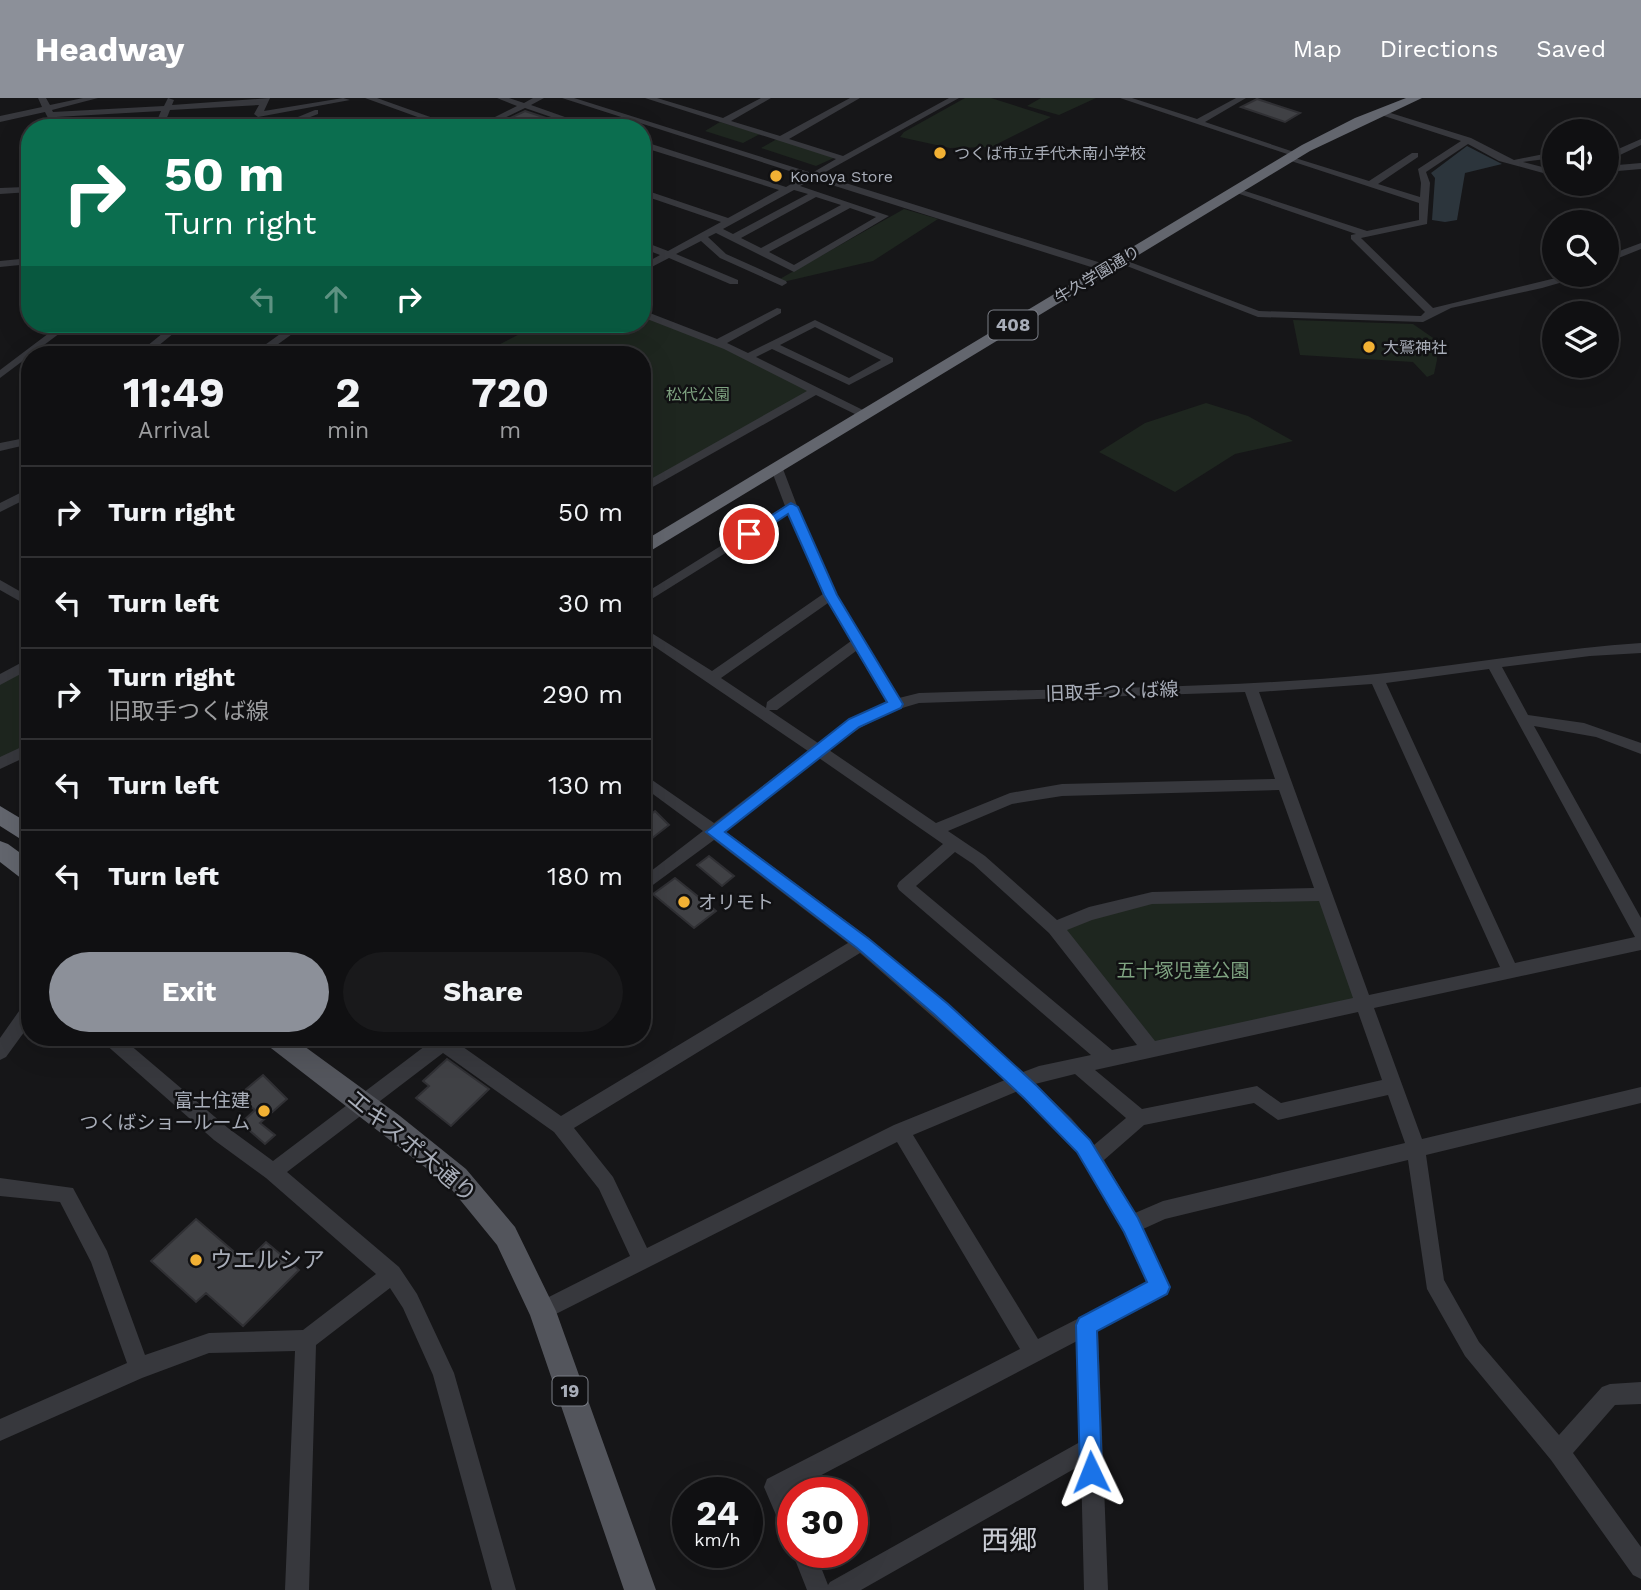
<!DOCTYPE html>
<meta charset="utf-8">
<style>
:root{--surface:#101012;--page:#19191b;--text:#f1f3f6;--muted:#9c9d9f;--line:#303032;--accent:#8c9099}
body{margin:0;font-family:"Work Sans","Noto Sans JP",sans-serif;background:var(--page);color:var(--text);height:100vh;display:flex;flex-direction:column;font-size:26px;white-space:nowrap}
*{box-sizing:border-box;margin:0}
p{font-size:23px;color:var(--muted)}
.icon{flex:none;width:38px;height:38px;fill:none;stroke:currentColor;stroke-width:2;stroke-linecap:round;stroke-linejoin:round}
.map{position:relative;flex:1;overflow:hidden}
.panel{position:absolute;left:21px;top:248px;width:630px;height:700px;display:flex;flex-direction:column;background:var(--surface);border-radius:28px;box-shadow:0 7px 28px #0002,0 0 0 2px var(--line)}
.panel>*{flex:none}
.banner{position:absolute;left:21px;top:21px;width:630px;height:214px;border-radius:28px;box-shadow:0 7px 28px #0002,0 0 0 2px var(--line);background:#0b6e4f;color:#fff;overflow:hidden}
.tools{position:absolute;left:1542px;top:21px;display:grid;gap:14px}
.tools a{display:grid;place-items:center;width:77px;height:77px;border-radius:50%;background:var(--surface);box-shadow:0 7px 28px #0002,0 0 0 2px var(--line);font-size:35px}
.speed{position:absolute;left:672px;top:1379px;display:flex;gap:14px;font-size:35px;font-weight:700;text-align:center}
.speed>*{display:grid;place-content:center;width:91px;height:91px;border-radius:50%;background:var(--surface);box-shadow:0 7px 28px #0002,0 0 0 2px var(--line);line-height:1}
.speed small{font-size:18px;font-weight:400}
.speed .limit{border:10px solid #d22;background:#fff;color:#111}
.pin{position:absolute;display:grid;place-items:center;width:60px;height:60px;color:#fff;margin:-30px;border:4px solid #fff;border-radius:50%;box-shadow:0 2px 7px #0007}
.me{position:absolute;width:77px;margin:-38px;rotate:358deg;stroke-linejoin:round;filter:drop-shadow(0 0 5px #0008)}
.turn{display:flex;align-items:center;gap:24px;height:147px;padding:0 28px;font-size:32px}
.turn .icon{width:91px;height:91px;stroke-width:2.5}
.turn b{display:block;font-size:49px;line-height:60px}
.lanes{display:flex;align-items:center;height:66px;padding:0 28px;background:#0003;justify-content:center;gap:35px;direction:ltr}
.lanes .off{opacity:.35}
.eta{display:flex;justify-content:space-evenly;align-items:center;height:119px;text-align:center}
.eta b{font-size:42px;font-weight:700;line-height:49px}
.button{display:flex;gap:14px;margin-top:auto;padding:14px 28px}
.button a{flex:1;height:80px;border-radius:42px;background:var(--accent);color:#fff;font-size:28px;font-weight:700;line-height:80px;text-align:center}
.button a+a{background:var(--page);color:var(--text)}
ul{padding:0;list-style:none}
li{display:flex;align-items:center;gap:21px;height:91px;padding:0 28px;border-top:2px solid var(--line)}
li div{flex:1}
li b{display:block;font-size:26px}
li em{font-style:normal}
header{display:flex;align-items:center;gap:42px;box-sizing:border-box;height:98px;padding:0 35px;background:var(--accent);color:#fff}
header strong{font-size:33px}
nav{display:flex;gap:38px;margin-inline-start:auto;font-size:24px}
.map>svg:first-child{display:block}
.green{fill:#1e261f}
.water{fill:#2c353c}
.building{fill:#404145;stroke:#303034;stroke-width:2}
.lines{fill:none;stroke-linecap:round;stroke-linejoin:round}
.minor{fill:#37383d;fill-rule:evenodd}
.major{fill:#53555c;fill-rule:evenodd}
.highway{fill:#63666e;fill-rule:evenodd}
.route{fill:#1a73e8;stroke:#114b97;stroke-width:2}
.poi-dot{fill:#f2b134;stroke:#111113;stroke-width:2.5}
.labels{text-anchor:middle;stroke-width:5;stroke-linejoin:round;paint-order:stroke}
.far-poi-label{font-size:16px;fill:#a8adb8;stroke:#111113;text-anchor:start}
.far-street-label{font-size:16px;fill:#a8adb8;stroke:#111113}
.far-park-label{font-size:16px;fill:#7fa381;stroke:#111113}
.shield{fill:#111113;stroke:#7b7e86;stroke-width:2}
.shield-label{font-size:18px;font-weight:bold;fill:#a8adb8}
.street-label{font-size:19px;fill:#a8adb8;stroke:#111113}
.poi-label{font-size:19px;fill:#a8adb8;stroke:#111113;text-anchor:start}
.park-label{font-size:19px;fill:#7fa381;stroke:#111113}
.near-street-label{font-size:23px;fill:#a8adb8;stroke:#111113}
.near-poi-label{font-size:23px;fill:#a8adb8;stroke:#111113;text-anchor:start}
.near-quarter-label{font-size:28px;fill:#c9ccd4;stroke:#111113}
</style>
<header>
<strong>Headway</strong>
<nav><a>Map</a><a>Directions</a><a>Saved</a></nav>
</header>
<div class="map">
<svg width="1641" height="1492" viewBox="0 0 1641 1492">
<rect width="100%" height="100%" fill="#161618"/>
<path class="green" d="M965 0H991L1051 19 991 49 950 50 900 39 904 34Z
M1041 0H1096L1059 17 1027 8Z
M720 24 760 36 743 45 705 33Z
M777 41 836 59 816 68 761 50Z
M904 111 938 121 873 163 783 184 778 182Z
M642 215 692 234 815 293 642 391V257H479L539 226H642Z
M1293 222 1413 226 1436 242 1437 262 1434 276 1427 279 1413 264 1300 257Z
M1206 305 1248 318 1293 343 1235 356 1175 394 1099 354 1145 325Z
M30 568V646L0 663V585Z
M1325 796 1365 905 1152 952 1055 830 1123 806Z"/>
<path class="water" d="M1467 48 1502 66 1465 75 1457 122 1445 124 1432 122 1435 80 1431 75Z"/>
<path class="building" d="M1257 1 1300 15 1285 24 1241 9Z
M525 13 558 24 547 30H524L504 23Z
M655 713 669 727 642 748V724Z
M709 758 734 778 722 788 697 767Z
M675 780 716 813 694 830 653 796Z
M447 961 489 991 451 1028 416 1000 429 988 423 983Z
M263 977 287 1001 260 1025 275 1037 265 1046 241 1025 255 1012 238 998Z
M196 1121 246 1164 266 1144 299 1172 243 1228 206 1195 196 1204 151 1163Z"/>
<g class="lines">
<path class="minor" d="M38 0H46L50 7 83 0H98L52 12 53 14 164 8 168 0 174 2 172 7 270 0 264 13 343 0 350 2 258 19 254 16 259 7 170 12C165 25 163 30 149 30L156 25 161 13 56 19 61 30H53L45 14 0 24V18L42 9Z
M365 0H377L461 30H448Z
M497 0H509L524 5 533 0H544L531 7 596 30H583L525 10 484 30H473L517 8Z
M562 0H574L812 75 836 61 645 0H657L723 20 761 0H771L731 23 780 38 850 0H860L789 41 843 58 949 0H959L820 77 1114 169 1109 172 1091 169 813 81 800 88 889 118 794 174 716 135 708 139 726 156 786 183 787 185 782 188 720 160 701 143 676 156 738 182V186H730L669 160 642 174V167L660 157 642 150V143L668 153 721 124 642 97V91L728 120 779 92 642 49V43L786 89 805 78ZM794 92 808 96 733 136 723 131ZM816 99 841 107 761 150 741 140ZM850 110 876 119 794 167 769 154Z
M1120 0H1132L1197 21 1236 0H1246L1205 24 1300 56 1293 58Z
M315 12H318V16L305 21 325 30H313L297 24 283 30H271Z
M1381 12 1471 40 1514 62 1554 54V60L1523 64 1554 72V78L1499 63 1468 46 1426 74 1430 85 1427 126 1361 140 1433 210 1568 177H1581L1580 179 1542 190 1451 210 1423 224 1258 219 1114 163 1122 161 1259 213 1421 218 1425 214 1351 141V137L1356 136 1231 93 1239 91 1367 133 1419 122V105L1285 61 1292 59 1369 83 1412 55H1418V59L1378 86 1420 99 1421 85 1418 71 1461 43 1378 16 1377 14Z
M1641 41V47L1620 57 1606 58V52H1616Z
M30 62V94L0 96V90L25 89 26 65Z
M1641 65V71L1606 74V68Z
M1641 145V151L1606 165V158Z
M30 160V166L0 169V163Z
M777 210 781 211V215L727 245 748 255 815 222 893 260V264L849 287 772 251 756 259 869 315V319H861L816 297 642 395V386L807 293 724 251 642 219V212L717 241ZM815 229 881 262 849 280 780 247Z
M61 226H72L0 280V272Z
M174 226H185L147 257H136Z
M294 226H306L263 257H251Z
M30 339V346L0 353V345Z
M777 367 783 371 812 447 837 497 899 600 919 595C1071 590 1225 591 1377 576 1465 567 1552 551 1641 545V555L1590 558 1502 569 1528 617 1584 625 1641 645V656L1596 639 1534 628 1641 820V852L1374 910 1422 1041 1641 989V1005L1426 1057 1444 1182 1479 1244 1559 1337 1602 1289 1610 1286 1641 1284V1306L1615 1307 1573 1355 1641 1449V1481L1633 1477 1551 1362 1465 1258 1427 1191 1408 1062 1165 1121 1143 1131 1170 1189 1167 1196 1098 1232 1108 1492H1084L1081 1367 861 1492H807L792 1454 793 1451V1454H815L828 1487 830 1484 1080 1344 1077 1243 789 1394 793 1403V1441L785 1438 764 1389 767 1381 1020 1251 897 1044 542 1223 535 1220 532 1213 535 1206 630 1158 599 1091 554 1034 443 955 287 1074 399 1169 417 1196 454 1275 516 1492H492L433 1277 403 1210 390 1190 316 1247 309 1492H285L295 1253 209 1255 142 1280 0 1343V1321L127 1265 91 1164 60 1104 0 1098V1080L73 1090 107 1153 145 1257 209 1235 303 1232 376 1176 266 1080 214 1042 104 945 101 940H122L228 1030 273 1063 429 945 427 940H458L456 944 561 1018 848 845 714 742 642 795V780L703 733 642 688V675L714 725 808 653 642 540V529L712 573 823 496 788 416 642 507V497L785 408 771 371ZM828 505 851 543 767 604 766 610 721 580ZM856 553 887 604 849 621 818 645 769 612H777ZM1489 571 1635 839 1515 865 1386 585ZM1372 586 1500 869 1369 897 1259 594ZM1245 594 1275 681 1062 686 1010 695 936 725 829 652C857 630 884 614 919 605ZM819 660 943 746 899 784 897 788 899 792 1091 957 1039 968 1023 974 869 840 725 733ZM1279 692 1314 790 1152 794 1089 809 1057 822 985 758 948 733 1012 706 1062 698ZM955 754 973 766 1049 835 1137 947 1112 952 916 788ZM1319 803 1353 900 1155 943 1067 832 1092 822 1152 806ZM860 855 1005 982 894 1027 647 1150 613 1079 574 1030ZM1358 914 1382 982 1281 1005 1257 988 1142 1011 1095 972ZM1075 976 1126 1020 1094 1047 1071 1020 1035 986ZM1018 993C1035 1009 1053 1025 1068 1043 1102 1084 1126 1136 1148 1185L1038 1241 913 1037ZM1388 997 1405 1045 1163 1103 1135 1115 1104 1062 1144 1027 1254 1005 1278 1022Z
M30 390V399L0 414V405Z
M0 482 30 499V509L0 492Z
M30 560V571L0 587V576Z
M30 645V657L0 671V659Z
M30 904V926L6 959 0 962V940L24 906Z"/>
<path class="major" d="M263 940H293L400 1018 466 1071 515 1129 556 1213 656 1492H624L530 1217 497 1147 448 1087 267 947Z"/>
<path class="highway" d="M1406 0H1422L1310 53 642 458V444L1302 47 1355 20Z
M0 708 30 726V747L0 728Z
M0 743 8 746 30 762V784L22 781 0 764Z"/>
</g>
<path class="route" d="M791 405 798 409 837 497 903 606 901 610 859 629 725 734 869 841 948 906 1037 988 1090 1042 1138 1120 1170 1189 1167 1196 1097 1233 1102 1374 1099 1382 1091 1385 1083 1382 1080 1374 1076 1227 1079 1220 1147 1184 1124 1134 1077 1054 1024 1000 935 917 857 850 706 734 849 621 887 604 824 497 788 416 753 439H744L742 436Z"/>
<g class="poi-dot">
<circle cx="940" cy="55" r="7"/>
<circle cx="776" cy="78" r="7"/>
<circle cx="1369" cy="249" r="7"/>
<circle cx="684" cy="804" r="7"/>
<circle cx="264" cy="1013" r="7"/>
<circle cx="196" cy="1162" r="7"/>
</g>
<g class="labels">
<g class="far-poi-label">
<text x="954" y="61">つくば市立手代木南小学校</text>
<text x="790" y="84">Konoya Store</text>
<text x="1383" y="255">大鷲神社</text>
</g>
<g class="far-street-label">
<text transform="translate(1097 176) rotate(-31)" y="6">牛久学園通り</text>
</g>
<g class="far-park-label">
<text x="698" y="302">松代公園</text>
</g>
<g class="shield">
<rect x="988.5" y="212.5" width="49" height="29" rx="5"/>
<rect x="552.5" y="1278.5" width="35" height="29" rx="5"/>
</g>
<g class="shield-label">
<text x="1013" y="233">408</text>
<text x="570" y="1299">19</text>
</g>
<g class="street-label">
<text transform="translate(1112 593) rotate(-2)" y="7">旧取手つくば線</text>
</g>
<g class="poi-label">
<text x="698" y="811">オリモト</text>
<text x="250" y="1009" text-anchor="end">富士住建<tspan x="250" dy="22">つくばショールーム</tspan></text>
</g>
<g class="park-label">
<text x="1183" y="879">五十塚児童公園</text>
</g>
<g class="near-street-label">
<text transform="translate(412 1048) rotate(40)" y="8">エキスポ大通り</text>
</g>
<g class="near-poi-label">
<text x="210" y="1170">ウエルシア</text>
</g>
<g class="near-quarter-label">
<text x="1009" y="1452">西郷</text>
</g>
</g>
</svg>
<div class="tools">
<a><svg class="icon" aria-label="sound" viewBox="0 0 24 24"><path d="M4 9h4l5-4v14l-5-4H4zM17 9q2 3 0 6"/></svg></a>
<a><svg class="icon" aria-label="search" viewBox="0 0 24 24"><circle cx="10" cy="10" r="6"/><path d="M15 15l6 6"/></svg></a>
<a><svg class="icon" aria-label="layers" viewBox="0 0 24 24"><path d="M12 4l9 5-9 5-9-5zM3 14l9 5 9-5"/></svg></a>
</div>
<div class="speed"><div>24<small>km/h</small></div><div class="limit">30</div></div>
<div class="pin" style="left:749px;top:436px;background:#d93025"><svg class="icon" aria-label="arrive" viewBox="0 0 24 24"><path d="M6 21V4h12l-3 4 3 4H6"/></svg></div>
<svg class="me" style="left:1091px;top:1374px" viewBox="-20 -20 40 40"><path d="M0-17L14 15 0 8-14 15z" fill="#1a73e8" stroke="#fff" stroke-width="4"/></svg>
<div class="banner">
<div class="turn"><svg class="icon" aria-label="right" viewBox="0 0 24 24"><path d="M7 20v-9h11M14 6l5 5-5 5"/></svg><div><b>50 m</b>Turn right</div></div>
<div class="lanes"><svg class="icon off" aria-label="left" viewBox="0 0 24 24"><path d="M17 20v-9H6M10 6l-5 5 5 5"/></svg><svg class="icon off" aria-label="ahead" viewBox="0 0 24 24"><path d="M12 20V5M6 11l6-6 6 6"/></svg><svg class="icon" aria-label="right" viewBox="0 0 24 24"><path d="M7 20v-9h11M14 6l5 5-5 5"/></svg></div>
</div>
<section class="panel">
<div class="eta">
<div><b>11:49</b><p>Arrival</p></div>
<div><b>2</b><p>min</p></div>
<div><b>720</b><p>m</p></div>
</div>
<ul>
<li><svg class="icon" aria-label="right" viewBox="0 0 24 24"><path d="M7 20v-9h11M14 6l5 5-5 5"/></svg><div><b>Turn right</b></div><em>50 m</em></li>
<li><svg class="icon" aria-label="left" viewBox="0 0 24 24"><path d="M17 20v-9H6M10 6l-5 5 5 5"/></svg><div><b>Turn left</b></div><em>30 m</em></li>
<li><svg class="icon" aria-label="right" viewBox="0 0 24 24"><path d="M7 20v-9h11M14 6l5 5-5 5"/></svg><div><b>Turn right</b><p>旧取手つくば線</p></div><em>290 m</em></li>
<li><svg class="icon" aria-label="left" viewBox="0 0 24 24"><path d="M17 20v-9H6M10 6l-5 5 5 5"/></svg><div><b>Turn left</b></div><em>130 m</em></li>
<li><svg class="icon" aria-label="left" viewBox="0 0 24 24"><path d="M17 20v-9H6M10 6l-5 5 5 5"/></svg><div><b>Turn left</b></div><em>180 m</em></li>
</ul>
<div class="button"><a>Exit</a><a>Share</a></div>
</section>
</div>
